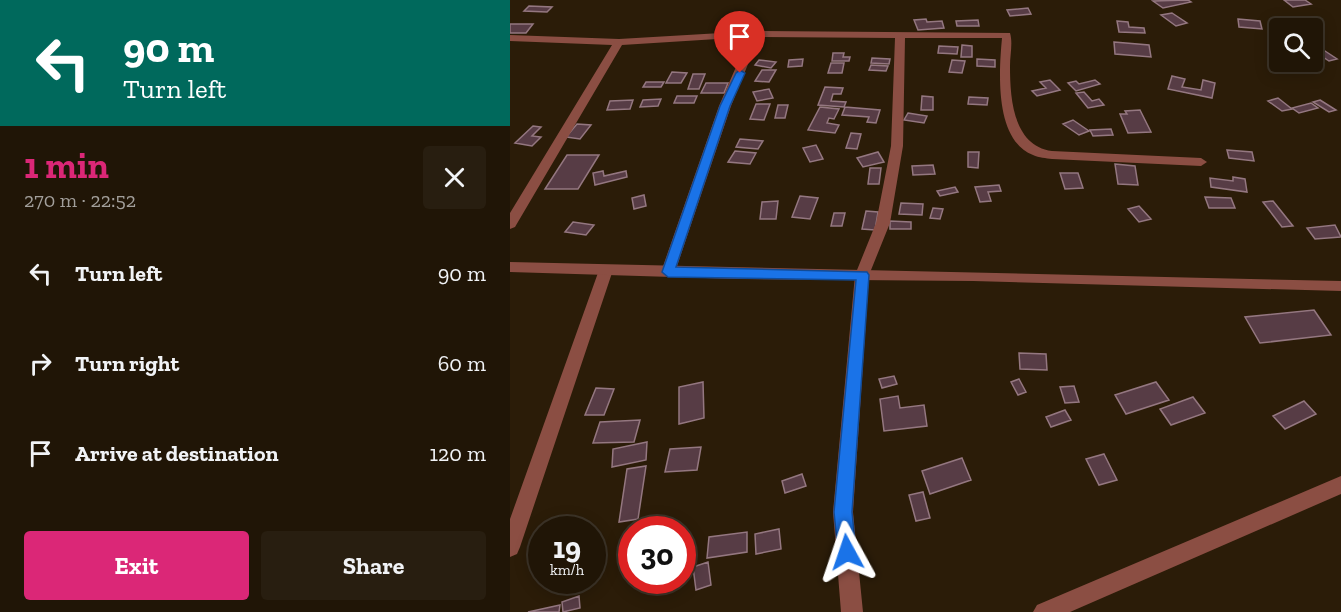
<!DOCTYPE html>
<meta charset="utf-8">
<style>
:root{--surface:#201506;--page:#281e10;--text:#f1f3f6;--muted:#a29f9b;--line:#3d3428;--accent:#db2777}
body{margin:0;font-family:"Zilla Slab",serif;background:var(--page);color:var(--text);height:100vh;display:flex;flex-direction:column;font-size:22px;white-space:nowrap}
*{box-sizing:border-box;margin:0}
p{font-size:20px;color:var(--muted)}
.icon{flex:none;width:33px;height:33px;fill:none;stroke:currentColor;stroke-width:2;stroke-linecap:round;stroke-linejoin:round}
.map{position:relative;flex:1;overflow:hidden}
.drawer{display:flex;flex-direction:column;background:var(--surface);width:510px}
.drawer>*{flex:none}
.hud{background:#00695c;color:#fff;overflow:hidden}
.controls{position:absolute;left:759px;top:18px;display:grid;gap:12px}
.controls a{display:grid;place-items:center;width:54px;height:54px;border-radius:6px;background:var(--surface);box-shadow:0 3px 15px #0003,0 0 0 2px var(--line);font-size:30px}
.speed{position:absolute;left:18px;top:516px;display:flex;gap:12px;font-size:30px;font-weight:700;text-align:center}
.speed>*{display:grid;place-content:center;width:78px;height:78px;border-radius:50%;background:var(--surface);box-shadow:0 3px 15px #0003,0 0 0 2px var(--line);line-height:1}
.speed small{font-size:15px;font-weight:400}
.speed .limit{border:9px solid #d22;background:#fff;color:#111}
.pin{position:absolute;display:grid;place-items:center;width:51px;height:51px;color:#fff;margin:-62px -26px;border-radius:50% 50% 50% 0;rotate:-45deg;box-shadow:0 0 6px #0007}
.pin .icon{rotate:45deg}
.me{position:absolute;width:66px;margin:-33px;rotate:355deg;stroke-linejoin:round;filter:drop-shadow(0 0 4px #0008)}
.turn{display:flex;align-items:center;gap:21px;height:126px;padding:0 24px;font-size:27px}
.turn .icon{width:78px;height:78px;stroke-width:2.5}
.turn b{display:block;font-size:42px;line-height:51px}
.round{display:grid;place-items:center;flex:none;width:63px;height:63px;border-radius:6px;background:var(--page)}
.head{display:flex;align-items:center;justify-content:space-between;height:102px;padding:0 24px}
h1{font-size:36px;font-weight:700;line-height:45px;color:var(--accent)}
.button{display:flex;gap:12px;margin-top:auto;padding:12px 24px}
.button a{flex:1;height:69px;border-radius:6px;background:var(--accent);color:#fff;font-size:24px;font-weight:700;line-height:69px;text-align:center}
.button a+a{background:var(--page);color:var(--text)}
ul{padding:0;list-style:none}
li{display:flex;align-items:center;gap:18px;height:90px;padding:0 24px}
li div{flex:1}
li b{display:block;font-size:22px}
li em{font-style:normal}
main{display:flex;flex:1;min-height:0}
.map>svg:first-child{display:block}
.building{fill:#573c45;stroke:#947780;stroke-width:1.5}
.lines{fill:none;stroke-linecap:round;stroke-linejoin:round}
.minor{fill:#8b4e43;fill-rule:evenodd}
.tertiary{fill:#8b4e43;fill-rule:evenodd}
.route{fill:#1a73e8;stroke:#114b97;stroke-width:1.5}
</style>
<main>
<section class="drawer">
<div class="hud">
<div class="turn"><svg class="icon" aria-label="left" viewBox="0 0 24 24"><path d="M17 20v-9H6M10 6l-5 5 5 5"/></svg><div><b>90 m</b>Turn left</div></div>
</div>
<div class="head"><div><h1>1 min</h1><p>270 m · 22:52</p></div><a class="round"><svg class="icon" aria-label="close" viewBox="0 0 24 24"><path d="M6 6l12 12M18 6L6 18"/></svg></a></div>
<ul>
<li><svg class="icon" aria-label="left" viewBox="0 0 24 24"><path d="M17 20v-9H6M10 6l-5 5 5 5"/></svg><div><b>Turn left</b></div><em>90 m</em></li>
<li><svg class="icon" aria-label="right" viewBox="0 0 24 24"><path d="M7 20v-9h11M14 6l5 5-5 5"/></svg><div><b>Turn right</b></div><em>60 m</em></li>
<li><svg class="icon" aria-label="arrive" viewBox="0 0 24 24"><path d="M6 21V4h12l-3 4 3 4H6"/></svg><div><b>Arrive at destination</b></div><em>120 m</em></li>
</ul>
<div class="button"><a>Exit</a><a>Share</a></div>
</section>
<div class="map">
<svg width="831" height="612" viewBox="0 0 831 612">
<rect width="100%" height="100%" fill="#2b1c08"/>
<path class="building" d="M678 0 681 2 653 8 643 1Z
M774 0H795L801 4 783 7Z
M19 6 42 7 37 12 14 11Z
M518 8 521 14 500 16 497 10Z
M662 13 677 23 666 26 651 15Z
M416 19 417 22 432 21 434 28 408 30 404 20Z
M728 19 750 21 752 29 729 27Z
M468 20 469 26H447L446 21Z
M607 21 618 22 619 27 634 28 635 33 609 32Z
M0 24H23L16 33H0Z
M604 42 639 45 641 57 605 54Z
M452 45 462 46V57H451Z
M429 46 448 47 447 54 428 53Z
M815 51 827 59 819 61 807 53Z
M323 53H334L333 57H340L339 61H322Z
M362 58 380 59 379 64 361 63Z
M293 59 292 66 278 67 279 60Z
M467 59 485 60V67L467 66Z
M249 60 266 62 261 68 245 65Z
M442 60 455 61 452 73 439 72Z
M321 63H334L332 73H318Z
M361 65 378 66 376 71 359 70Z
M252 70H266L259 82 245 81Z
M162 72 177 73 171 83H156Z
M183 74H195L189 89H178Z
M662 76 675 79 672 87 691 90 693 80 705 83 702 98 658 89Z
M540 80 550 90 527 96 522 91 536 88 530 82Z
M585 80 590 84 566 91 558 83 566 81 569 84Z
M136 82H154L151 87H133Z
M196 83H218L214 93H191Z
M315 87 333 88 331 94H323L321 101 336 102 334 107 308 105Z
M259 89 263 98 247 101 243 92Z
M574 92 582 101 589 99 594 105 578 108 566 93Z
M167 96H187L184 103H164Z
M412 96 423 97V110H411Z
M459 97 478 98 477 105 458 104Z
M768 98 782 109 772 111 758 101Z
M151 99 148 106 130 107 133 100Z
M123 100 120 109 97 110 100 101Z
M810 100 826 110 819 112 803 102Z
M801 103 808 108 789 113 782 108Z
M246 104H260L254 120 240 119Z
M268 105H278L275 118H265Z
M310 107 329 109 324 119 319 118 317 123 329 125 325 133 298 130Z
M335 107 370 110 366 123 357 122 359 117 332 115Z
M630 110 641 132 618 133 610 114H617L615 111Z
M398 113 417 116 414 123 394 120Z
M563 120 579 131 569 135 553 124Z
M67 124 81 125 70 139 56 137Z
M23 126 31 127 22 136 31 137 22 146 5 143Z
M601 129 603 135 583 136 580 130Z
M341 133 351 134 347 149 336 148Z
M230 139 253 141 248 149 226 147Z
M306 145 313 159 300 162 293 148Z
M717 150 742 152 744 161 719 158Z
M225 151 246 153 240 164 218 162Z
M368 152 374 162 353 167 347 158Z
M458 152H469L468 168 458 167Z
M57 155H89L68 189H35Z
M605 164 625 166 628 185 608 184Z
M423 165 425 174 403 175 402 166Z
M360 168H371L369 184H358Z
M93 171 94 176 116 171 117 177 85 185 83 173Z
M550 173H568L573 188 555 189Z
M723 177 735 179 737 192 701 187 700 178 723 181Z
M489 185 491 191 478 192 481 201 470 202 465 187Z
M445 187 448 192 430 196 427 191Z
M134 195 136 206 124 209 122 198Z
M290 196 308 198 300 219 282 217Z
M695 197 721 198 725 208H699Z
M268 201 266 219H250L252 202Z
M763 201 783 226 772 227 753 202Z
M391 203 413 204 412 215 389 214Z
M629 206 641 219 629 222 618 209Z
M423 208 433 209 430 219 420 218Z
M356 211 368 212 365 230 352 229Z
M324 213H335L332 226H321Z
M380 221 401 222V229H380Z
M63 222 84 225 76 235 55 232Z
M825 225 831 237 805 239 797 228Z
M804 310 821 335 750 343 735 317Z
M509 353 536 354 537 370 510 369Z
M384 376 387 384 372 388 369 379Z
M509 379 516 392 508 395 501 382Z
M193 382 194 418 169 424V387Z
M646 382 659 400 616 414 605 395Z
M564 386 569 402 555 403 550 387Z
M86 388 104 389 94 415H75Z
M388 396 390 408 414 405 417 426 374 431 370 399Z
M683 397 695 413 661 425 650 409Z
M794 401 806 414 775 429 763 416Z
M555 410 561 420 541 427 536 417Z
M130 420 124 442 83 443 90 422Z
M137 442 136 460 102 467 103 449Z
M191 447 187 470 155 472 160 449Z
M594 454 607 480 589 485 576 459Z
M452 458 461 480 420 494 412 471Z
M136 466 128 519 109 522 117 469Z
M292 474 296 486 275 493 272 481Z
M413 492 420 518 406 521 399 495Z
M269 529 271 549 246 554 245 534Z
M237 532V552L197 558 199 537Z
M198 562 201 585 186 590 183 567Z
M69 596 70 608 53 612 52 602Z
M50 605 49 612H18Z"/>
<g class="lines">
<path class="minor" d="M245 31 500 33C503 43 500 55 500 66 500 98 503 146 542 151L691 158 697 162 691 166 542 159C536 158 529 158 523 155 484 140 489 71 492 38H395L393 146 380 223 359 275 343 512 353 612H331L323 512 345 275 366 223 381 146 385 38 249 37 221 106 165 272 158 277 151 272 209 106 239 37 112 45 5 227 0 229V213L102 45 0 41V35L109 39Z
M96 265 103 270 10 547 7 554 0 557V519L89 270Z"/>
<path class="tertiary" d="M0 262 831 281V291L463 281 227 279 0 272Z
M831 476V494L560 612H523L527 605Z"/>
</g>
<path class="route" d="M230 70 235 73 220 106 166 267 357 272 359 275 342 512 346 552 343 558 337 561 330 558 328 552 324 512 346 280 158 277 152 272 210 106 226 73Z"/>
</svg>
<div class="controls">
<a><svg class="icon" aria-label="search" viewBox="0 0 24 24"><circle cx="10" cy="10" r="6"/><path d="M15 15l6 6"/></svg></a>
</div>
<div class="speed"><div>19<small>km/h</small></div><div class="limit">30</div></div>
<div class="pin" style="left:230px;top:73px;background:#d93025"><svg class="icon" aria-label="arrive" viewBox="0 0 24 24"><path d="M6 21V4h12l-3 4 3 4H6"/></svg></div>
<svg class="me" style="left:337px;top:552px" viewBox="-20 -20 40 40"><path d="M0-17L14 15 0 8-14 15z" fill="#1a73e8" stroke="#fff" stroke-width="4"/></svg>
</div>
</main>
